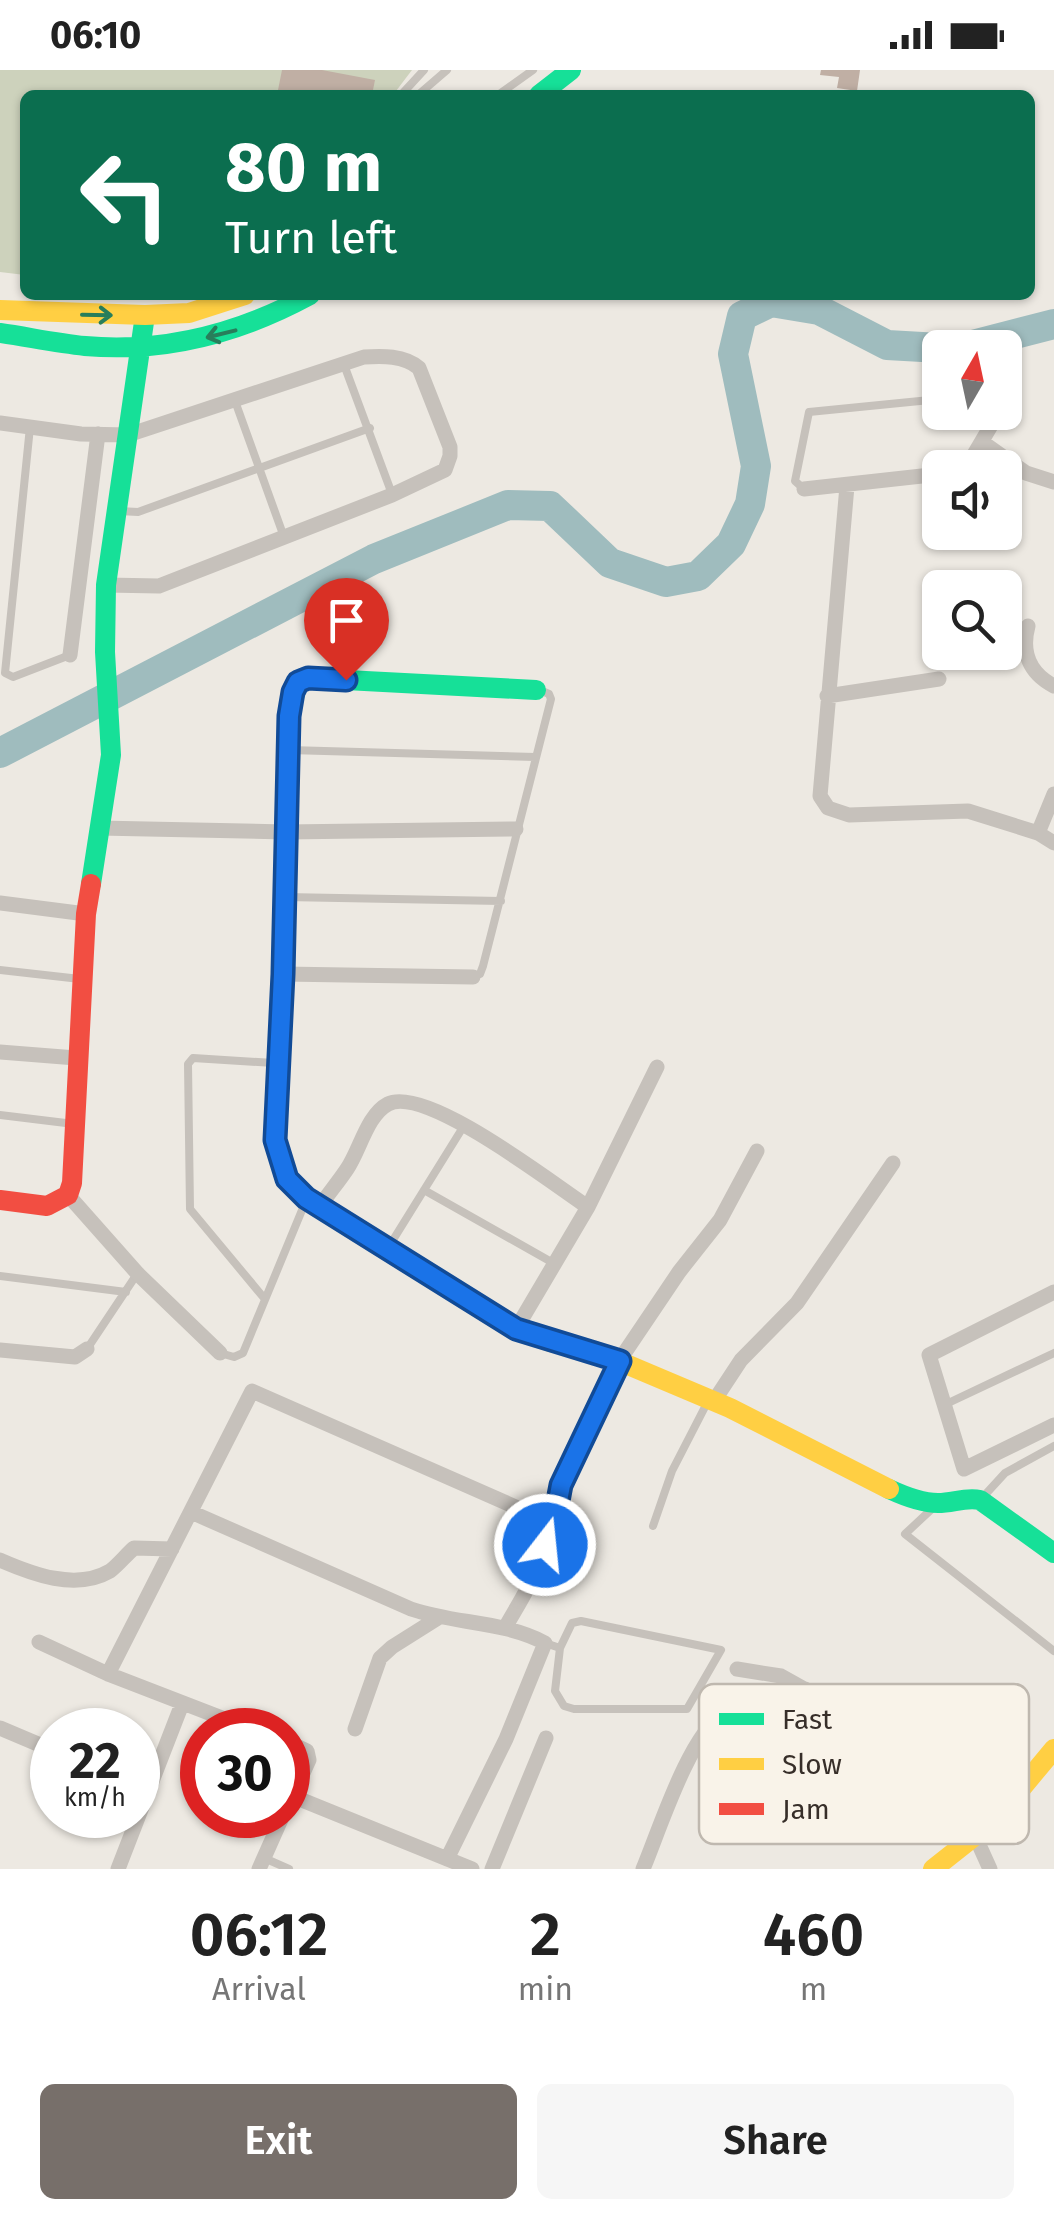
<!DOCTYPE html>
<style>
:root{--surface:#fff;--page:#f6f6f6;--text:#222;--muted:#767676;--accent:#776f6a}
body{margin:0;font-family:"Fira Sans",sans-serif;background:var(--page);color:var(--text);height:100vh;display:flex;flex-direction:column;font-size:38px;white-space:nowrap}
*{box-sizing:border-box;margin:0}
p{font-size:32px;color:var(--muted)}
.icon{flex:none;width:55px;height:55px;fill:none;stroke:currentColor;stroke-width:2;stroke-linecap:round;stroke-linejoin:round}
.map{position:relative;height:1799px;overflow:hidden}
.side{display:flex;flex-direction:column;background:var(--surface);flex:1}
.side>*{flex:none}
.banner{position:absolute;left:20px;top:20px;width:1015px;height:210px;border-radius:15px;box-shadow:0 2px 8px #0004;background:#0b6e4f;color:#fff;overflow:hidden}
.needle{width:65px;rotate:9deg}
.tools{position:absolute;left:922px;top:260px;display:grid;gap:20px}
.tools a{display:grid;place-items:center;width:100px;height:100px;border-radius:15px;background:var(--surface);box-shadow:0 2px 8px #0004;font-size:50px}
.speed{position:absolute;left:30px;top:1638px;display:flex;gap:20px;font-size:50px;font-weight:700;text-align:center}
.speed>*{display:grid;place-content:center;width:130px;height:130px;border-radius:50%;background:var(--surface);box-shadow:0 2px 8px #0004;line-height:1}
.speed small{font-size:25px;font-weight:400}
.speed .limit{border:15px solid #d22;background:#fff;color:#111}
.pin{position:absolute;display:grid;place-items:center;width:85px;height:85px;color:#fff;margin:-102px -42px;border-radius:50% 50% 50% 0;rotate:-45deg;box-shadow:0 0 10px #0007}
.pin .icon{rotate:45deg}
.me{position:absolute;width:110px;margin:-55px;rotate:16deg;stroke-linejoin:round;filter:drop-shadow(0 0 8px #0008)}
.turn{display:flex;align-items:center;gap:35px;height:210px;padding:0 40px;font-size:45px}
.turn .icon{width:130px;height:130px;stroke-width:2.5}
.turn b{display:block;font-size:70px;line-height:85px}
.eta{display:flex;justify-content:space-evenly;align-items:center;height:170px;text-align:center}
.eta b{font-size:60px;font-weight:600;line-height:70px}
.cta{display:flex;gap:20px;margin-top:auto;padding:20px 40px}
.cta a{flex:1;height:115px;border-radius:15px;background:var(--accent);color:#fff;font-size:40px;font-weight:600;line-height:115px;text-align:center}
.cta a+a{background:var(--page);color:var(--text)}
.status{display:flex;justify-content:space-between;align-items:center;height:70px;padding:0 50px;background:var(--surface);direction:ltr}
.status svg{height:28px;fill:currentColor}
.map>svg:first-child{display:block}
.green{fill:#cdd2bc}
.lines{fill:none;stroke-linecap:round;stroke-linejoin:round}
.river{stroke:#9fbcbe;stroke-width:30}
.building{fill:#c0afa4}
.lane{stroke:#c6c1bb;stroke-width:8}
.street{stroke:#c6c1bb;stroke-width:15}
.fast{stroke:#16e098;stroke-width:20}
.slow{stroke:#ffcf43;stroke-width:20}
.jam{stroke:#f24e42;stroke-width:20}
.oneway{stroke:#287e5b}
.route-casing{stroke:#114b97;stroke-width:25}
.route{stroke:#1a73e8;stroke-width:18}
.key{fill:#f9f3e9;stroke:#bfb8af;stroke-width:2.5}
.key-label{font-size:28px;fill:#372e29}
</style>
<div class="status"><b>06:10</b><svg viewBox="0 0 49 12"><path d="M0 12V9h3v3zM5 12V6h3v6zM10 12V3h3v9zM15 12V0h3v12zM26 1h20v11H26zM47 4h2v5h-2z"/></svg></div>
<div class="map">
<svg width="1054" height="1799" viewBox="0 0 1054 1799">
<rect width="100%" height="100%" fill="#ede9e2"/>
<path class="green" d="M0 0H412L393 25H25V205L0 202Z"/>
<g class="lines">
<path class="river" d="M961 278 1054 254
M0 683 374 489 508 435 550 436 610 493 666 512 698 506 731 474 750 434 756 396 733 284 742 246 771 232 819 240 887 275 940 278"/>
</g>
<path class="building" d="M282 0H322L375 10 372 25H277Z
M821 0H860L857 21 837 18 839 7 820 5Z"/>
<g class="lines">
<path class="lane" d="M401 25 424 0
M418 25 447 0
M498 25 533 0
M343 292 392 424
M235 331 284 467
M30 357 5 603 13 607 70 585
M804 419 795 411 809 342 940 329
M119 441 138 442 370 358
M289 680 535 687
M285 827 501 831
M0 900 80 909
M474 906 480 904 483 896 551 629 549 624 540 620
M0 1045 74 1054
M424 1120 555 1194
M388 1178 465 1054
M0 1206 126 1222
M264 1228 190 1139 188 994 193 988 274 993
M87 1279 137 1204
M220 1283 234 1287 243 1283 307 1128
M944 1335 1054 1283
M983 1427 1005 1403 1054 1376
M935 1436 905 1464 1054 1581
M653 1456 672 1401 707 1333
M545 1573 560 1578 555 1621 564 1636 574 1639H687L721 1580 581 1551 572 1553 560 1578
M264 1788 289 1799"/>
<path class="street" d="M0 353 81 364 128 365 364 287C382 286 404 285 419 298L450 377V386L445 400 392 425 159 516 106 515
M982 372 1026 403 1054 412
M966 398 999 342
M847 416 820 726 828 738 849 745 968 741 1038 763 1054 773
M804 419 940 404
M1028 556C1021 582 1029 603 1054 616
M70 585 98 364
M827 626 939 609
M99 758 286 762 516 759
M1038 763 1054 724
M0 833 86 844
M283 904 473 907
M0 982 76 988
M68 1125 138 1204 220 1283
M320 1136C329 1123 339 1111 347 1099 360 1080 367 1045 388 1034 426 1015 553 1114 588 1137
M1054 1222 929 1285 964 1399 1054 1355
M516 1259 588 1137 657 997
M0 1280 75 1287 87 1279
M714 1331 741 1290 797 1233 893 1093
M191 1442 411 1539C455 1554 504 1551 545 1573L506 1669 447 1789
M545 1475 553 1457 561 1415 619 1291 679 1202 720 1150 757 1081
M0 1490C32 1504 76 1521 110 1501 118 1495 126 1485 134 1478L172 1479
M39 1572 108 1604 253 1660
M737 1599 781 1606 833 1635 995 1750
M108 1604 252 1321 518 1438C526 1444 537 1452 541 1461 552 1486 517 1535 505 1558
M0 1658 52 1680
M355 1659 380 1588 392 1577 438 1548
M288 1672 307 1681 309 1690 288 1736
M292 1726 472 1799
M976 1768 990 1799
M118 1799 182 1634
M259 1799 283 1745
M492 1799 546 1668
M643 1799C659 1761 689 1666 722 1645 746 1629 777 1626 805 1619"/>
<path class="fast" d="M539 25 571 0
M0 263C28 267 56 273 85 276 165 283 240 263 310 225
M91 814 111 685 105 582 106 515 145 245
M432 1207 307 1128 287 1109 275 1070 283 904 289 646 298 612 308 608 536 620
M889 1419C904 1426 921 1433 938 1433 953 1433 965 1427 980 1430L1054 1483"/>
<path class="slow" d="M0 240 145 245 189 243 245 225
M432 1207 516 1259 550 1272 595 1281 730 1338 889 1419
M933 1799 995 1750 1054 1679"/>
<path class="jam" d="M0 1130 47 1136 68 1125 72 1113 86 844 91 814"/>
</g>
<defs><path id="oneway-shaft" d="M-6 0H5M1.5-3L5.5 0L1.5 3" fill="none" stroke-width="1.6" stroke-linecap="round" stroke-linejoin="round" transform="scale(2.5)"/></defs>
<g class="oneway">
<use href="#oneway-shaft" transform="translate(97 245) rotate(1)"/>
<use href="#oneway-shaft" transform="translate(221 264) rotate(166)"/>
</g>
<g class="lines">
<g class="route-casing">
<path id="route" d="M346 610 308 608 298 612 293 622 289 646 283 904 275 1070 287 1109 306 1128 516 1259 620 1291 561 1415 553 1457 545 1475"/>
</g>
<use href="#route" class="route"/>
</g>
<rect x="699" y="1614" width="330" height="160" rx="15" class="key"/>
<rect x="719" y="1643" width="45" height="12" fill="#16e098"/>
<rect x="719" y="1688" width="45" height="12" fill="#ffcf43"/>
<rect x="719" y="1733" width="45" height="12" fill="#f24e42"/>
<g class="key-label">
<text x="782" y="1659">Fast</text>
<text x="782" y="1704">Slow</text>
<text x="782" y="1749">Jam</text>
</g>
</svg>
<div class="tools">
<a><svg class="needle" viewBox="-14 -14 28 28"><path d="M0-13l5 13h-10z" fill="#e53935"/><path d="M0 13l5-13h-10z" fill="#767676"/></svg></a>
<a><svg class="icon" aria-label="sound" viewBox="0 0 24 24"><path d="M4 9h4l5-4v14l-5-4H4zM17 9q2 3 0 6"/></svg></a>
<a><svg class="icon" aria-label="search" viewBox="0 0 24 24"><circle cx="10" cy="10" r="6"/><path d="M15 15l6 6"/></svg></a>
</div>
<div class="speed"><div>22<small>km/h</small></div><div class="limit">30</div></div>
<div class="pin" style="left:346px;top:610px;background:#d93025"><svg class="icon" aria-label="arrive" viewBox="0 0 24 24"><path d="M6 21V4h12l-3 4 3 4H6"/></svg></div>
<svg class="me" style="left:545px;top:1475px" viewBox="-20 -20 40 40"><circle r="17" fill="#1a73e8" stroke="#fff" stroke-width="3"/><path d="M0-11L8 9 0 5-8 9z" fill="#fff"/></svg>
<div class="banner">
<div class="turn"><svg class="icon" aria-label="left" viewBox="0 0 24 24"><path d="M17 20v-9H6M10 6l-5 5 5 5"/></svg><div><b>80 m</b>Turn left</div></div>
</div>
</div>
<section class="side">
<div class="eta">
<div><b>06:12</b><p>Arrival</p></div>
<div><b>2</b><p>min</p></div>
<div><b>460</b><p>m</p></div>
</div>
<div class="cta"><a>Exit</a><a>Share</a></div>
</section>
